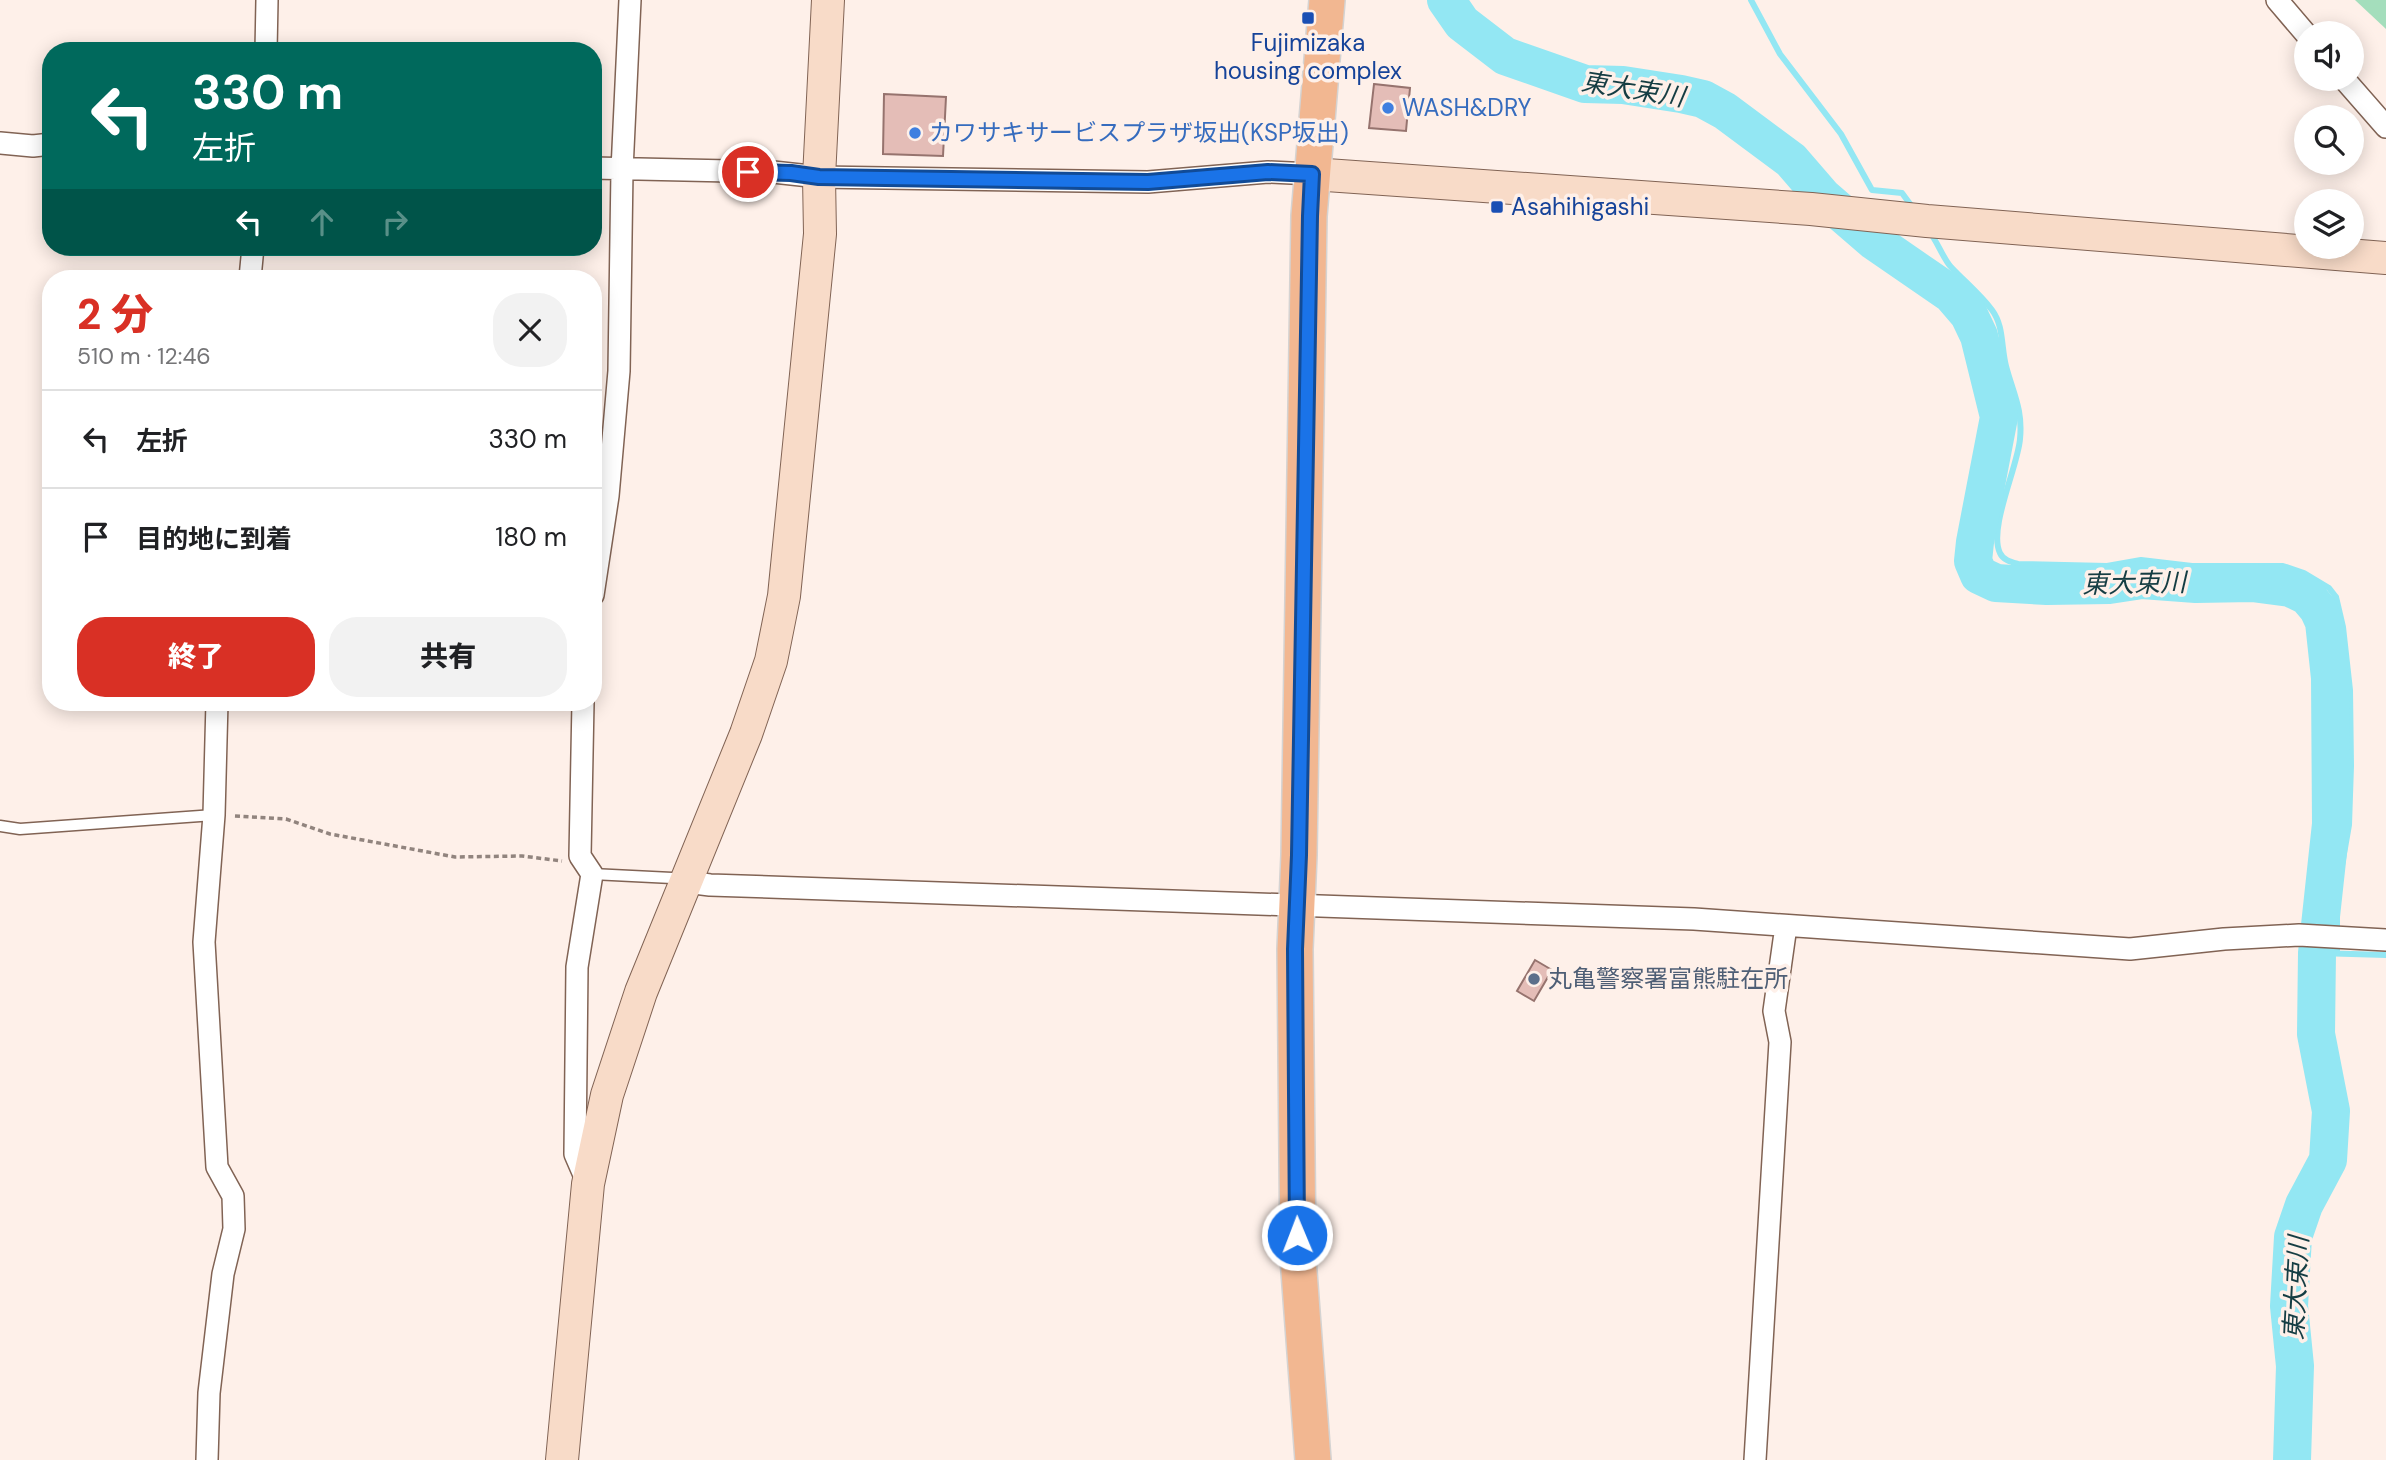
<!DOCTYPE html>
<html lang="ja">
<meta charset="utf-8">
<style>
:root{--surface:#fff;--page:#f2f2f2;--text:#202124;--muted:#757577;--line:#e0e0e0;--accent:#d93025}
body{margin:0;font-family:"DM Sans","Noto Sans JP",sans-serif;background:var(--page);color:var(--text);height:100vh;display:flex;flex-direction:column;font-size:26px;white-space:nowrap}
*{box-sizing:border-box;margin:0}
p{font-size:23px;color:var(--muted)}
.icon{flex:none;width:38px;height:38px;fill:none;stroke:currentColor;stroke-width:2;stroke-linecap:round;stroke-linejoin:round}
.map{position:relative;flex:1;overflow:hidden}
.panel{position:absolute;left:42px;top:270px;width:560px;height:441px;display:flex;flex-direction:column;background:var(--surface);border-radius:28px;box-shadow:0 4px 18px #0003}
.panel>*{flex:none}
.banner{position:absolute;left:42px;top:42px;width:560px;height:214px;border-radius:28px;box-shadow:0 4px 18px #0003;background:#00695c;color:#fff;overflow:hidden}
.buttons{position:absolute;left:2294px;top:21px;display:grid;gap:14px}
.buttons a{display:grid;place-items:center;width:70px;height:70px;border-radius:50%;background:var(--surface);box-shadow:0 4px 18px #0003;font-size:35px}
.pin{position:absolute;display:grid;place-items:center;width:60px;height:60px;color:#fff;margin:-30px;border:4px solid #fff;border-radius:50%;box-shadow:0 2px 7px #0007}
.me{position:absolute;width:77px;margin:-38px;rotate:359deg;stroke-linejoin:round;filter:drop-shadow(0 0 5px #0008)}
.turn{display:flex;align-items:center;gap:24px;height:147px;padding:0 35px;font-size:32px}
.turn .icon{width:91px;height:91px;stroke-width:2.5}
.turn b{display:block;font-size:49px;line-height:60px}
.lanes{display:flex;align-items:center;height:66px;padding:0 35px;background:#0003;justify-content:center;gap:35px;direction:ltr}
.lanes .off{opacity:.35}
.round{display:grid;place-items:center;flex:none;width:74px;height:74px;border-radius:28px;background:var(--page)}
.overview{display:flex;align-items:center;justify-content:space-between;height:119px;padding:0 35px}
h1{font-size:42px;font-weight:800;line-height:52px;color:var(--accent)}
.cta{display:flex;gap:14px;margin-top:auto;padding:14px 35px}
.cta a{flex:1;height:80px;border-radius:28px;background:var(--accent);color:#fff;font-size:28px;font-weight:800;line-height:80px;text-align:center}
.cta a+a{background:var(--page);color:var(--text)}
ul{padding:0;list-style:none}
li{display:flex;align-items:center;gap:21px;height:98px;padding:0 35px;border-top:2px solid var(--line)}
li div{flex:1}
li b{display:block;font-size:26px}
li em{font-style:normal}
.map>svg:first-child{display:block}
.green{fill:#a4debc}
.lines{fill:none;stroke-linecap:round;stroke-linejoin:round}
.stream{stroke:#93e7f3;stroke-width:6}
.river{stroke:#93e7f3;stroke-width:38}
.building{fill:#e4bdb7;stroke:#96736e;stroke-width:2}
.lane-casing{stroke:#816354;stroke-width:13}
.street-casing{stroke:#816354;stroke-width:24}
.secondary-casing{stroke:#816354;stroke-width:34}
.primary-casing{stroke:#d5d3d2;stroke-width:38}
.path{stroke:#91847e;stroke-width:3.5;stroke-dasharray:5 3.5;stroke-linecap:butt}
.lane{stroke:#fff;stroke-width:10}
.street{stroke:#fff;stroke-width:21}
.secondary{stroke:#f8dbc8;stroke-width:32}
.primary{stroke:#f2b791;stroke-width:35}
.route-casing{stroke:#114b97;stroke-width:18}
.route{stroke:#1a73e8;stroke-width:12}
.transit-dot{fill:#1a4fb4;stroke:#fef0e9;stroke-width:2.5}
.shop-dot{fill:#3f7fe0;stroke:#fef0e9;stroke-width:2.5}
.service-dot{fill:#5c6f8a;stroke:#fef0e9;stroke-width:2.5}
.labels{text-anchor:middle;stroke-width:7;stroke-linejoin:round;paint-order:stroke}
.transit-label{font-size:24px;fill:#164399;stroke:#fef0e9}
.shop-label{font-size:24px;fill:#366cbe;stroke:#fef0e9;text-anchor:start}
.service-label{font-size:24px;fill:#4e5e75;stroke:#fef0e9;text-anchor:start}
.water-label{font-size:26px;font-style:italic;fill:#153d43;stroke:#fef0e9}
</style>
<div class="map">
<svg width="2386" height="1460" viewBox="0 0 2386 1460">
<rect width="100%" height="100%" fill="#fef0e9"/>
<path class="green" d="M2355 0H2386V29Z"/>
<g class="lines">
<path class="stream" d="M1751 0 1780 54 1841 134 1872 190 1902 193 1913 208
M1929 231C1937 241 1944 260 1951 267 1964 281 1980 294 1992 310 2004 326 2001 347 2006 366 2013 393 2023 409 2020 439 2018 466 1988 529 2000 553 2003 560 2011 562 2018 564L2107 566 2141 560 2192 566H2283L2304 573 2329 588 2336 597 2343 627 2350 690 2351 766 2349 825 2337 894V953
M2318 609 2336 597
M2317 953 2386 955"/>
<path class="river" d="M1446 0 1462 23 1505 56 1585 84 1623 85 1681 94 1703 99 1725 111 1791 160 1823 197 1874 241 1951 294 1969 315 1979 336 1999 417 1975 542 1973 561 1979 575 1996 583 2047 586 2109 585 2142 580 2196 584 2252 583 2290 588 2307 596 2318 609 2324 622 2330 678 2331 824 2317 953 2316 1034 2331 1111 2328 1160 2304 1205 2293 1237 2289 1306 2295 1366 2292 1460"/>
</g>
<path class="building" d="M1374 84 1410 88 1406 131 1369 128Z
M884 94 946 97 943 156 883 154Z
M1535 960 1552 970 1534 1001 1517 991Z"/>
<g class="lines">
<g class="lane-casing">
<path id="lane" d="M0 826 20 829 214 815
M592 874 672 878 683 881"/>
</g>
<g class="street-casing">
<path id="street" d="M2277 0 2306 34
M266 51 267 0
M2344 79 2386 127
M0 143 33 146 51 144
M593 168 773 172 819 177 1148 182 1268 172 1312 174
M250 278 253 247
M593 595 608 496 619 371 622 170 630 0
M583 702 580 856 592 874 577 967 575 1154 588 1184
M686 882 710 885 1694 919 2130 949 2224 939 2299 935 2386 940
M207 1460 209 1393 223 1274 234 1229 233 1196 217 1167 204 942 214 815 217 702
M1755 1460 1780 1042 1774 1011 1786 926"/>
</g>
<g class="secondary-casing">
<path id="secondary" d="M1312 174 1811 209 1927 221 2386 258
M562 1460 588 1184 607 1095 641 992 746 734 771 661 784 596 820 234 819 177 828 0"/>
</g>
<g class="primary-casing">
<path id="primary" d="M1313 1460 1298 1258 1295 949 1299 855 1309 216 1327 0"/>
</g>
<path class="path" d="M235 816 286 819 330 834 455 857 522 856 562 861"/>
<use href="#lane" class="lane"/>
<use href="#street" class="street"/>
<use href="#secondary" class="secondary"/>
<use href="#primary" class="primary"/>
</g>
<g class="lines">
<g class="route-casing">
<path id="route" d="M748 172 791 173 819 177 1148 182 1268 172 1312 174 1310 216 1299 855 1295 949 1297 1235"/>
</g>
<use href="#route" class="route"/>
</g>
<g class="transit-dot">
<rect x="1301" y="11" width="14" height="14" rx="3.5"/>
<rect x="1490" y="200" width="14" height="14" rx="3.5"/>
</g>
<g class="shop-dot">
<circle cx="1388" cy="108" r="7"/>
<circle cx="915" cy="133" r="7"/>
</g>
<circle class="service-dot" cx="1534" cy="979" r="7"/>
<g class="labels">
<g class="transit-label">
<text x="1308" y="51">Fujimizaka<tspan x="1308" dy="28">housing complex</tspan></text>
<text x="1511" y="215" text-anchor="start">Asahihigashi</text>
</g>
<g class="shop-label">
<text x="1402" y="116">WASH&amp;DRY</text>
<text x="929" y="141">カワサキサービスプラザ坂出(KSP坂出)</text>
</g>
<g class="service-label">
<text x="1548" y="987">丸亀警察署富熊駐在所</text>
</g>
<g class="water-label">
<text transform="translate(1633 89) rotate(9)" y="9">東大束川</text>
<text transform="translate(2134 583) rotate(-1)" y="9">東大束川</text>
<text transform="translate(2296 1288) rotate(-87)" y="9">東大束川</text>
</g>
</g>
</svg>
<div class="buttons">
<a><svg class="icon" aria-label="sound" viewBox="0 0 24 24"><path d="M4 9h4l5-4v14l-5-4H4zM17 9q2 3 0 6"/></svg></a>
<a><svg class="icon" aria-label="search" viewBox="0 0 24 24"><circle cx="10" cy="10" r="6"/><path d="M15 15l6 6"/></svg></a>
<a><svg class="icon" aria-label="layers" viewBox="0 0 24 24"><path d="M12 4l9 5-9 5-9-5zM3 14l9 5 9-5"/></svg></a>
</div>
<div class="pin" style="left:748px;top:172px;background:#d93025"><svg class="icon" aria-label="arrive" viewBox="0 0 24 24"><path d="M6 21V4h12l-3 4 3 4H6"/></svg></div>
<svg class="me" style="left:1297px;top:1235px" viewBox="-20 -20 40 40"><circle r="17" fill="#1a73e8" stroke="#fff" stroke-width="3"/><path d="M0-11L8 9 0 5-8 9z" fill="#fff"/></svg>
<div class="banner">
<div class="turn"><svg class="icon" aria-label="left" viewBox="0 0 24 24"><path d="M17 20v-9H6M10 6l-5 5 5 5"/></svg><div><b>330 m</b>左折</div></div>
<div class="lanes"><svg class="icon" aria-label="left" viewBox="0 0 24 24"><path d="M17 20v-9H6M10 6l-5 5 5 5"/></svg><svg class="icon off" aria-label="ahead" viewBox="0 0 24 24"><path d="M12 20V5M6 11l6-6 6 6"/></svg><svg class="icon off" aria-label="right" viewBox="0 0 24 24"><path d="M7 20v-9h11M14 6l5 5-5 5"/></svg></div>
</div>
<section class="panel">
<div class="overview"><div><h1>2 分</h1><p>510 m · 12:46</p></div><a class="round"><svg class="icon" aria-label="close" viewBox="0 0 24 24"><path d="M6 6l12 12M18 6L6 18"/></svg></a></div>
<ul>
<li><svg class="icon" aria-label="left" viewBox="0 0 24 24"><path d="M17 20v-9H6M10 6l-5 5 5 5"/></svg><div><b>左折</b></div><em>330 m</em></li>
<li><svg class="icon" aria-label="arrive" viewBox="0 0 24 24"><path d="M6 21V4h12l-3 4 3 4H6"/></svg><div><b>目的地に到着</b></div><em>180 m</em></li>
</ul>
<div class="cta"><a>終了</a><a>共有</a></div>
</section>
</div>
